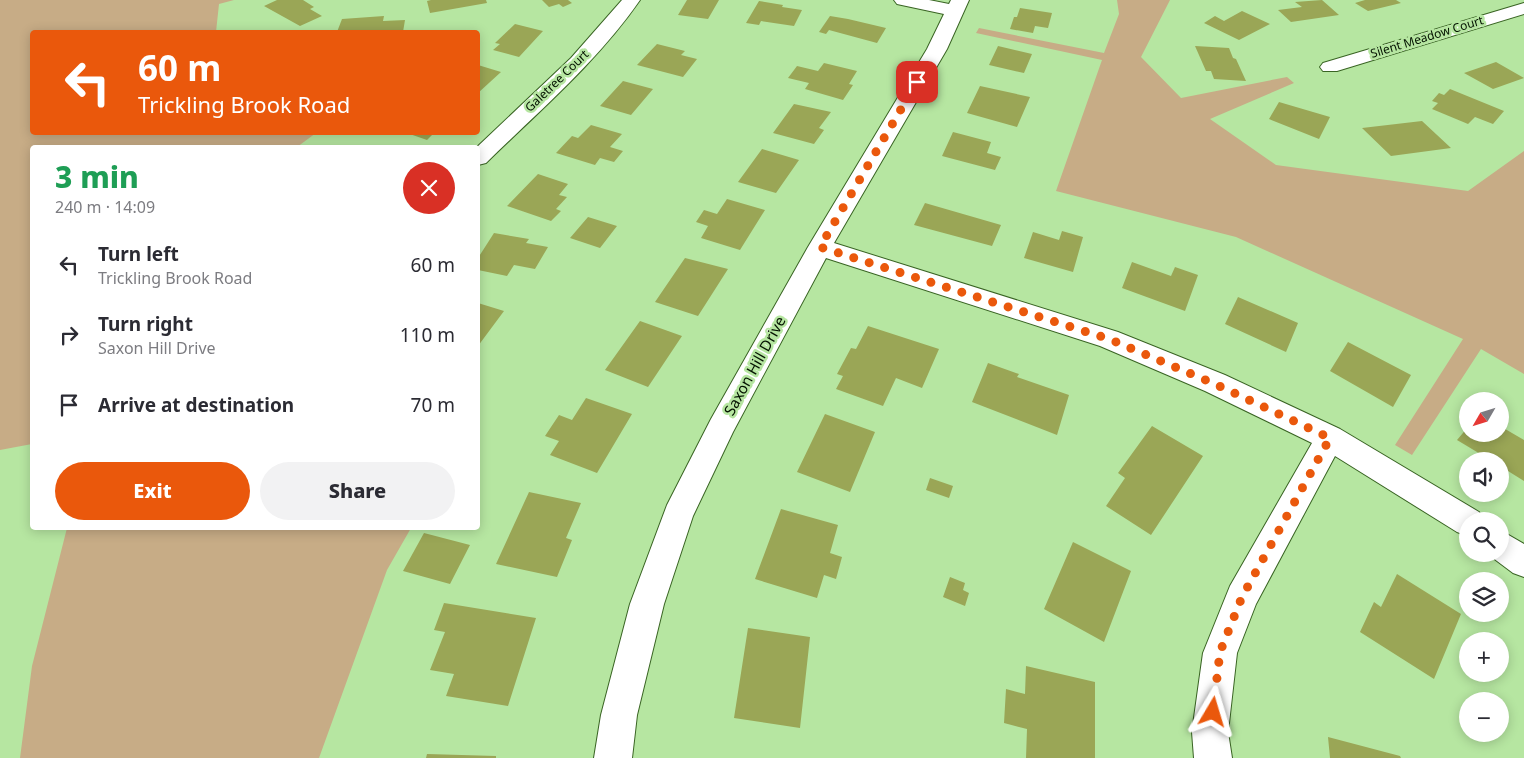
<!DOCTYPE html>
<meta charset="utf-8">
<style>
:root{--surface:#fff;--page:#f2f2f3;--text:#2b2b33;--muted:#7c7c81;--accent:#ea580c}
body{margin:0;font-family:"Noto Sans",sans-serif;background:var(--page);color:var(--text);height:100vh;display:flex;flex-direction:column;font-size:19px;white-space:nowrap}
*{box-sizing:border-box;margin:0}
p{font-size:16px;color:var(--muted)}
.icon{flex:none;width:28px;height:28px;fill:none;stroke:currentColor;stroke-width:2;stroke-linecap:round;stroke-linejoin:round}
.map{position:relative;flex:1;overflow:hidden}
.panel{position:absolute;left:30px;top:145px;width:450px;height:385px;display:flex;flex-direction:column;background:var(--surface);border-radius:5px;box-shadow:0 2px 12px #0003}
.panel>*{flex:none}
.banner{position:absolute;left:30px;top:30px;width:450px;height:105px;border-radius:5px;box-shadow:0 2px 12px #0003;background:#ea580c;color:#fff;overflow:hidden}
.needle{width:32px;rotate:231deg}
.fabs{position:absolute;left:1459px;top:392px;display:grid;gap:10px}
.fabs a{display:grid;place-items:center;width:50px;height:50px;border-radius:50%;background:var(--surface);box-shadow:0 2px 12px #0003;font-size:25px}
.pin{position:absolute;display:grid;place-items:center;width:42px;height:42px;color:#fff;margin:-21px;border-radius:10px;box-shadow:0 2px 8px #0006}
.me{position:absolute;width:55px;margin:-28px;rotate:7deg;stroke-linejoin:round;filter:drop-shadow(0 0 4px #0008)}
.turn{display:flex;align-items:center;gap:18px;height:105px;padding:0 25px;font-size:22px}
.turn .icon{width:65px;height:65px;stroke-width:2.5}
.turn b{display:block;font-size:35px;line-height:42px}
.round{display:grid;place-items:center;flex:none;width:52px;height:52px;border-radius:26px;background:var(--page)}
.overview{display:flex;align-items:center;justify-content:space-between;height:85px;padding:0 25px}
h1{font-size:30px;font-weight:800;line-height:38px;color:#1e9e55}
.action{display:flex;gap:10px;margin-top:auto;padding:10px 25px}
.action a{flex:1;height:58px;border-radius:30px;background:var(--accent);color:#fff;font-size:20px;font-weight:800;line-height:58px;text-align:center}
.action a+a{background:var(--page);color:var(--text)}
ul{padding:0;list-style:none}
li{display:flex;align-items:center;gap:15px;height:70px;padding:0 25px}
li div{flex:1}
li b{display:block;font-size:19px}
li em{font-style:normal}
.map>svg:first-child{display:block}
.green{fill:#c7ac86}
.building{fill:#9aa656}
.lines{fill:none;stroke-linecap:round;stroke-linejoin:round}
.minor-casing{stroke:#396423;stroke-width:2}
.minor{fill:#fff;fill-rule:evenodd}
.route{stroke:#ea580c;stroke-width:9;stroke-dasharray:0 16.2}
.labels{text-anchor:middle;stroke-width:5;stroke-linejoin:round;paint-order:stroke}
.far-street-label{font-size:12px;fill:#041300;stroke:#b6e6a1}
.street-label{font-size:15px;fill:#041300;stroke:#b6e6a1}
</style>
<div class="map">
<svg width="1524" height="758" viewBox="0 0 1524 758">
<rect width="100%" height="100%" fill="#b6e6a1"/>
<path class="green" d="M0 0H234L219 4 216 32H32V132L316 133 297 147 32 148V444L0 450Z
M1117 0H1170L1141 57 1181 98 1287 77 1294 83 1210 119 1276 165 1468 191 1524 151V374L1481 349 1412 455 1395 445 1463 339 1236 237 1056 191 1102 60 976 33 979 28 1104 53 1119 14Z
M67 528H411L387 570 319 758H20L32 666Z"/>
<path class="building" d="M277 0H303L314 7 310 9 322 16 300 26 264 6Z
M431 0H486L487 3 430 13 427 1Z
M542 0H568L572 3 563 7 559 4 549 7Z
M687 0H719L708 19 678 15Z
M1322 0 1339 15 1291 22 1278 10 1302 7 1295 2Z
M1365 0H1396L1401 3 1368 11 1355 3Z
M759 1 783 5 782 7 802 10 794 26 761 21 759 25 746 23Z
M1020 8 1052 13 1048 28 1035 26 1033 33 1010 29 1014 17H1017Z
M1242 11 1270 24 1239 40 1204 23 1215 16 1224 21Z
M384 16 383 21 405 20 403 32H337L342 19Z
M830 16 848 19 886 28 877 43 829 30 826 34 819 32Z
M515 24 543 31 519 57 493 50 500 44 495 43Z
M657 44 685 51 681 55 697 59 683 77 637 65Z
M998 46 1032 54 1024 73 989 65Z
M1195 46 1229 48 1233 58 1236 59 1246 81 1214 79 1211 71H1206Z
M1496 62 1524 78 1493 89 1464 73Z
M824 63 857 71 849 84 853 85 843 100 805 89 809 83 788 78 797 66 818 71Z
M478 65 501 72 478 93Z
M623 81 653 89 631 115 600 106Z
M980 86 1030 97 1017 127 967 113Z
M1450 89 1504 111 1493 124 1475 117 1468 124 1432 109 1438 103 1432 101 1439 93 1444 95Z
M1279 102 1330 117 1319 139 1269 119Z
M794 104 831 112 819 128 824 130 814 144 773 133Z
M1422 121 1451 148 1391 156 1362 128Z
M591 125 622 134 610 147 623 151 614 162 600 158 595 165 556 153 572 136 578 138Z
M404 132H435L427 140Z
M953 132 991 142 987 153 1001 157 995 170 942 156Z
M762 149 799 160 776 193 738 182Z
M538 174 568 184 559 195 567 197 556 209 561 211 551 221 507 206Z
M727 199 765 210 740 250 701 238 708 226 696 222 704 210 717 214Z
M925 203 1001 225 992 246 914 225Z
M588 217 617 226 600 248 570 238Z
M1062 231 1083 237 1073 272 1024 258 1033 232 1059 240Z
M494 233 529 239 526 243 548 247 535 269 514 265 507 276 478 270V258Z
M685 258 728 269 698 316 655 302Z
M1132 262 1171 276 1175 267 1198 275 1185 311 1122 288Z
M1238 297 1298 323 1286 352 1225 324Z
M478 303 504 311 478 346Z
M640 321 682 336 648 387 605 370Z
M868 326 939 349 922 388 896 378 883 406 836 389 843 376 837 374 851 348 856 349Z
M1348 342 1411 375 1393 407 1330 371Z
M988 363 1019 374 1017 377 1069 395 1057 435 972 402Z
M586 398 632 414 597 473 550 455 559 441 545 436 559 415 572 420Z
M825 414 875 432 850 492 797 472Z
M1152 426 1203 456 1151 535 1106 506 1125 478 1118 473Z
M1500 426 1524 440V481L1500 466V461H1492L1457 440 1468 427V434H1500Z
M930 478 953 486 949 498 926 490Z
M529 492 581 503 566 538 572 540 557 577 496 564Z
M781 509 838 525 830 553 842 557 836 579 824 575 817 598 755 579Z
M424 533 470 545 450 584 403 571Z
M1073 542 1131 571 1104 642 1044 609Z
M1397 574 1461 614 1434 679 1360 632 1374 602 1381 607Z
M950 577 965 583 963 590 969 593 965 606 943 597Z
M444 603 536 618 508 706 446 696 454 674 430 670 445 632 434 630Z
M748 628 810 637 800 728 734 718Z
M1026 666 1095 682V758H1026L1027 729 1004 723 1006 689 1025 694Z
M1328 737 1400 756 1401 758H1330Z
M427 754 496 756V758H426Z"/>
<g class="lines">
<g class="minor-casing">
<path id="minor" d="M622 0H640C597 62 539 111 486 163L478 165 476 148 571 58Z
M894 0H929L949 4 951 0H969L947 49 834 243 1118 332 1225 375 1340 429 1479 512 1483 521H1468V536L1457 532 1335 456 1256 604 1237 653 1228 732 1232 758H1194L1192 732 1203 653 1230 586 1312 443 1205 391 1100 346 826 258 733 432 693 516 664 604 637 715 632 758H594L601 715 630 604 667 505 711 419 808 247 927 49 944 14 897 4Z
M1524 3V14L1337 71H1323L1320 67 1323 63Z
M1500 530 1524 544V577L1513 573 1489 555 1500 554Z"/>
</g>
<use href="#minor" class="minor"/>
</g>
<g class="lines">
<path class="route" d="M917 82 820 247 1109 339 1215 384 1330 438 1242 597 1220 652 1213 712"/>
</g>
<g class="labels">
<g class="far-street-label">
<text transform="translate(1427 37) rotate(-17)" y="4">Silent Meadow Court</text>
<text transform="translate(557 81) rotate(-44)" y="4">Galetree Court</text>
</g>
<g class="street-label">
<text transform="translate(755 366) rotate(-61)" y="5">Saxon Hill Drive</text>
</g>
</g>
</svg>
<div class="fabs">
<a><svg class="needle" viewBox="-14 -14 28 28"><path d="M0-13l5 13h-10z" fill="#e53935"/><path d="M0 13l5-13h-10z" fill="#7c7c81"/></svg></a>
<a><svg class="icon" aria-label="sound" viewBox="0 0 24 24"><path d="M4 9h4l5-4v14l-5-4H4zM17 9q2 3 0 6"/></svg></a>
<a><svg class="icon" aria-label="search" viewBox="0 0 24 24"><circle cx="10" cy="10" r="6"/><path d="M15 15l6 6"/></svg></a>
<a><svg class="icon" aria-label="layers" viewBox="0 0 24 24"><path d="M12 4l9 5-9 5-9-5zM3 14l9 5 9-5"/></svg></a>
<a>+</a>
<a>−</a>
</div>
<div class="pin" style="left:917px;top:82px;background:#d93025"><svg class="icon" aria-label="arrive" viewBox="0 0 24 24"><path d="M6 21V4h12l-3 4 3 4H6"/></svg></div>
<svg class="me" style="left:1213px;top:712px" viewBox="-20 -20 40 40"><path d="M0-17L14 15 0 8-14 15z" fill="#ea580c" stroke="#fff" stroke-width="4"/></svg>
<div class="banner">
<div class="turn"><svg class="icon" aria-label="left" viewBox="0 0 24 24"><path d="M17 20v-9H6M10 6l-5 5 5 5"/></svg><div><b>60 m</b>Trickling Brook Road</div></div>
</div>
<section class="panel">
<div class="overview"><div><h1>3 min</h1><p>240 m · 14:09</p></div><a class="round" style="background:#d93025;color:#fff"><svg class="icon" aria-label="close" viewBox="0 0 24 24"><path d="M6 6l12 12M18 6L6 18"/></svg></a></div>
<ul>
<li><svg class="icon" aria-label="left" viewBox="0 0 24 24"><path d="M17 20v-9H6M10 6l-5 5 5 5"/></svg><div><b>Turn left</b><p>Trickling Brook Road</p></div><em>60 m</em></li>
<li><svg class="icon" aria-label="right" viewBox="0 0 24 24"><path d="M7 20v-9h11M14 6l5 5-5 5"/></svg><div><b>Turn right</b><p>Saxon Hill Drive</p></div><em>110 m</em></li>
<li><svg class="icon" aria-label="arrive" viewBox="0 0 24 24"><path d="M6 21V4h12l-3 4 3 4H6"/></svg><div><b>Arrive at destination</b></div><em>70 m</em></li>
</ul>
<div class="action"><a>Exit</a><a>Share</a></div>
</section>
</div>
